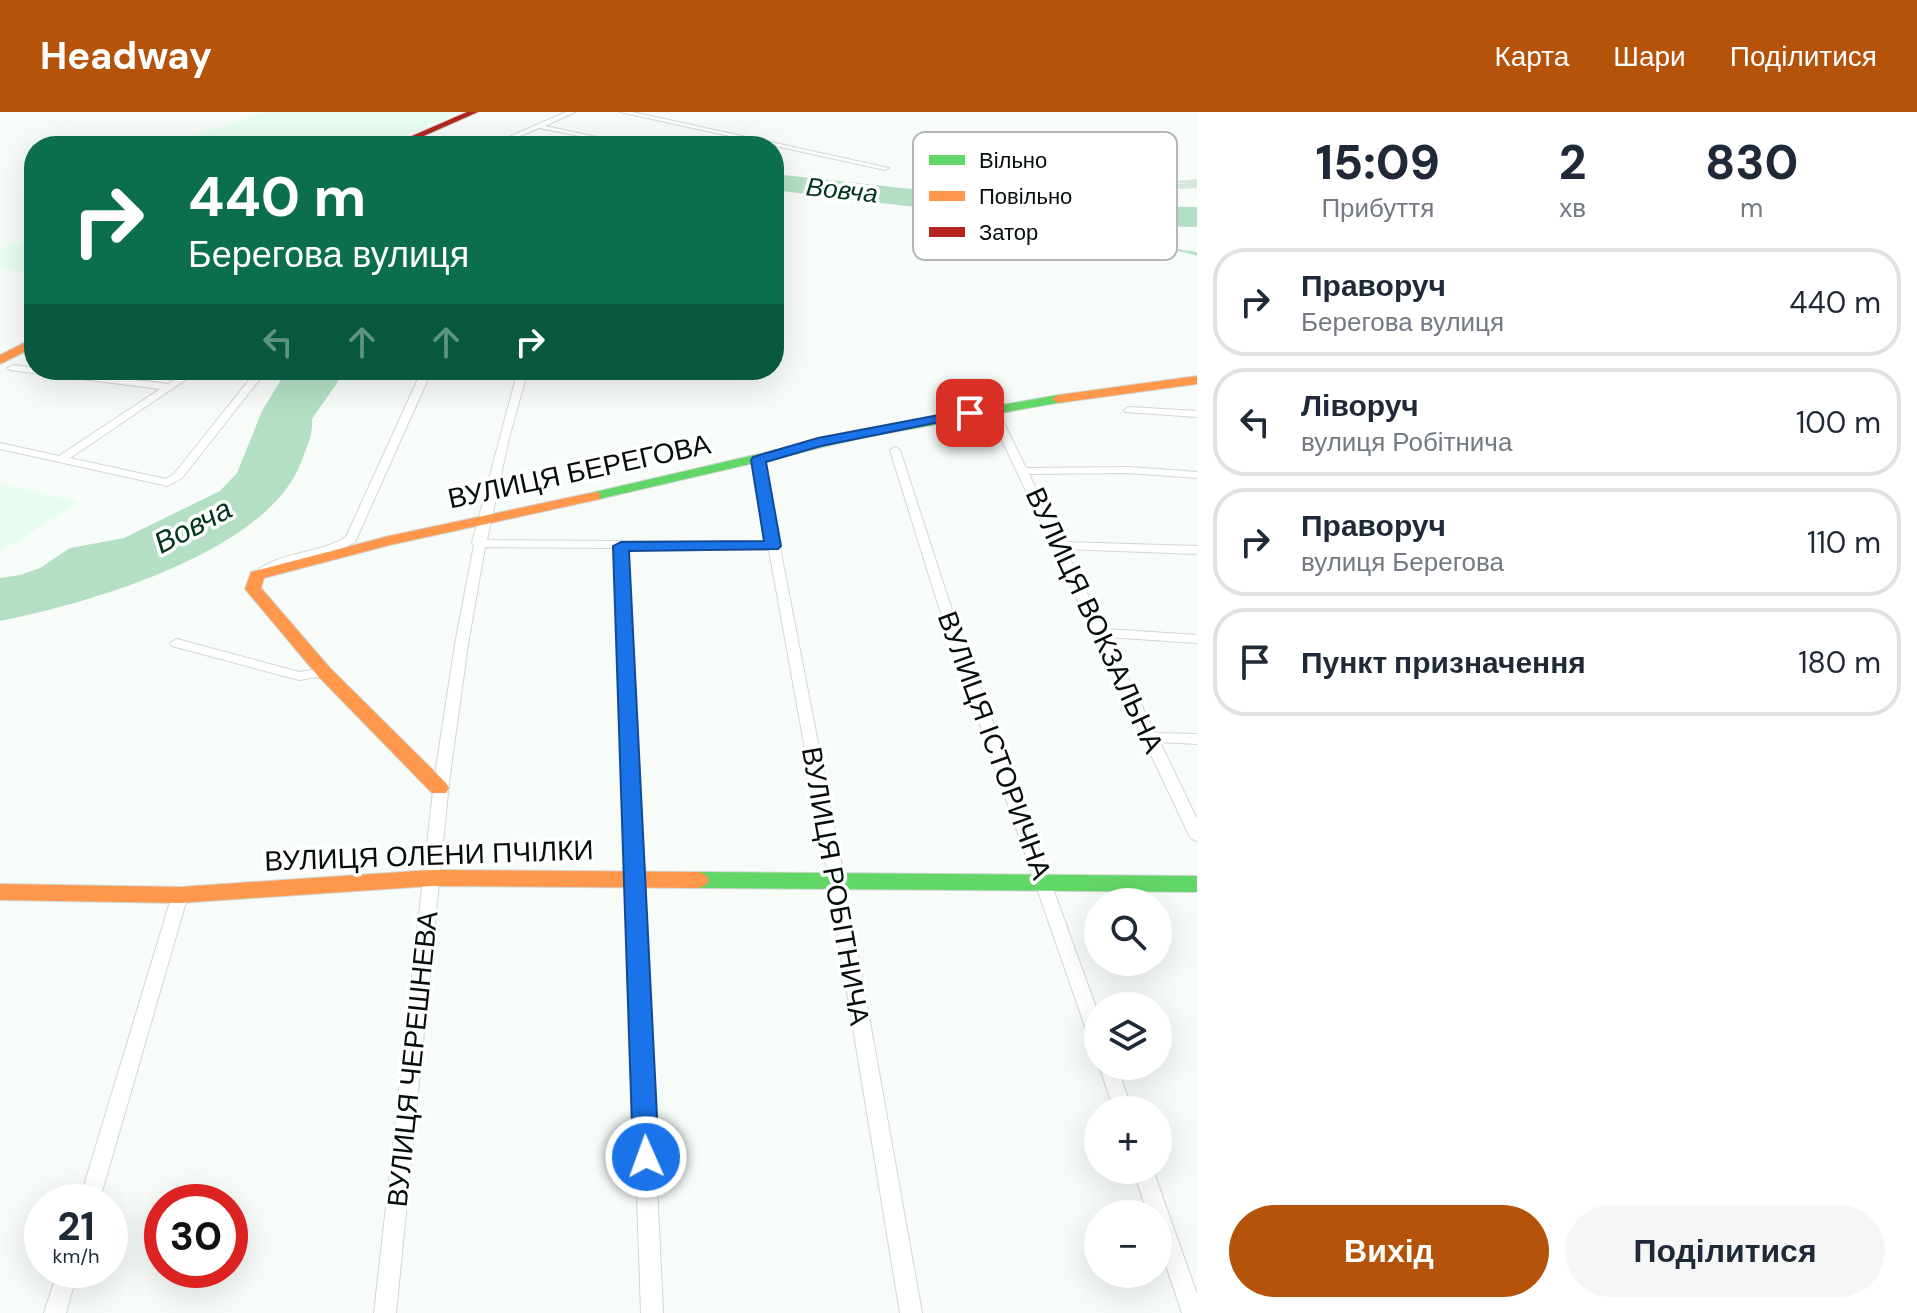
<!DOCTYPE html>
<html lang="uk">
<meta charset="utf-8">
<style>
:root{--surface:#fff;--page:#f6f6f7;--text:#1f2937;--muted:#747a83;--line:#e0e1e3;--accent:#b45309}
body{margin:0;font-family:"DM Sans",sans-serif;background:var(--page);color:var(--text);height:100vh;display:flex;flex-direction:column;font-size:30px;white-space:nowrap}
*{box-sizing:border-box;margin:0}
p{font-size:26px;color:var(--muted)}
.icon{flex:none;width:44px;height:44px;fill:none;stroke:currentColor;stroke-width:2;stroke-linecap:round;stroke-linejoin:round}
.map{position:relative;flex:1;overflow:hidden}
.details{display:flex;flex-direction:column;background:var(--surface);width:720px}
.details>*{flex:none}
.top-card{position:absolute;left:24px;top:24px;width:760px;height:244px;border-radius:32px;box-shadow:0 8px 32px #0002;background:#0b6e4f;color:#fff;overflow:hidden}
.buttons{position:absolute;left:1084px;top:776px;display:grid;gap:16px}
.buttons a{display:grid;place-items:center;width:88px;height:88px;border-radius:50%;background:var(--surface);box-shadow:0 8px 32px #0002;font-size:40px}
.speed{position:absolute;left:24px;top:1072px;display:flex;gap:16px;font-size:40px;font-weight:700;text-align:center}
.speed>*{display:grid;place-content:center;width:104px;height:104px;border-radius:50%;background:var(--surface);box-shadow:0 8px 32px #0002;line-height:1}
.speed small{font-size:20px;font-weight:400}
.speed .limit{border:12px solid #d22;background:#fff;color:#111}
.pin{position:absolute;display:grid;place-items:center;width:68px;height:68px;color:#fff;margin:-34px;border-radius:16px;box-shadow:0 4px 12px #0006}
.me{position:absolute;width:88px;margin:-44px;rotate:358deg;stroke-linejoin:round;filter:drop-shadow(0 0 6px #0008)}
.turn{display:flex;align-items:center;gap:28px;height:168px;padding:0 32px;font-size:36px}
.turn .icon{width:104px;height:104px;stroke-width:2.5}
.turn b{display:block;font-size:56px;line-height:68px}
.lanes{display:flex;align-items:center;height:76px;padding:0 32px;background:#0003;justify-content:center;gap:40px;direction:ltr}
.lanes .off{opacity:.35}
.eta{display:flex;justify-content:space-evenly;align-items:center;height:136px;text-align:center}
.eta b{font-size:48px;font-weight:800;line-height:56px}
.cta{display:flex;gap:16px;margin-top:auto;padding:16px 32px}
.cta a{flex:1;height:92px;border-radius:48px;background:var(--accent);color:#fff;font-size:32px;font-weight:800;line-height:92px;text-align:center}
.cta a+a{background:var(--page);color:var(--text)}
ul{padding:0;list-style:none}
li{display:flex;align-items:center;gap:24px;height:108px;margin:0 16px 12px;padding:0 16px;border:4px solid var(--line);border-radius:32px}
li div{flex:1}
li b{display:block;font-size:30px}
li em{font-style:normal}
header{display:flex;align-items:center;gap:48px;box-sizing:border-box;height:112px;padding:0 40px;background:var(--accent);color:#fff}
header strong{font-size:38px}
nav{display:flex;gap:44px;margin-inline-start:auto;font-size:28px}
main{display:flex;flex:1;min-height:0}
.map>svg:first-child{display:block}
.built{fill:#e6fdef}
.green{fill:#d2e8da}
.water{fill:#b4dfc5}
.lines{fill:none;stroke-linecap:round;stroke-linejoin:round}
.stream-far1{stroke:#b4dfc5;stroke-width:2}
.stream{stroke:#b4dfc5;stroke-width:3}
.street-casing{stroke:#d1d8d4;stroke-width:2}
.fast-casing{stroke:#d1d8d4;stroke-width:2}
.slow-casing{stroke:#d1d8d4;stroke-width:2}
.jam-casing{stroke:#d1d8d4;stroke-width:2}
.street{fill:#fefffe;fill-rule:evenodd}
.fast{fill:#63d668;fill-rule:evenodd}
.slow{fill:#ff974d;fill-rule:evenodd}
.jam{fill:#b3261e;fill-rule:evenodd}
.route{fill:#1a73e8;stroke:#114b97;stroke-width:2}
.labels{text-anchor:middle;stroke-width:7;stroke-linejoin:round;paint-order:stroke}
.far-water-label{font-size:26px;font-style:italic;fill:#04351f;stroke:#fff}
.street-label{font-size:28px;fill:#060e09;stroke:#fff}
.water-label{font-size:30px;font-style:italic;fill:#04351f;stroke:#fff}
.key{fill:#fff;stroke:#b4b7b5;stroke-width:2}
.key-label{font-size:22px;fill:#060e09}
</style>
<header>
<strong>Headway</strong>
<nav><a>Карта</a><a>Шари</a><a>Поділитися</a></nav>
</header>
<main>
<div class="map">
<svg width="1197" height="1201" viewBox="0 0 1197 1201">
<rect width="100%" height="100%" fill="#f7fcf9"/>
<path class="built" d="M267 0H459L380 34H160Z
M34 123V163L0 156V138Z
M0 371 79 390 0 440Z"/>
<path class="green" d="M1197 67V76L1161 78 1146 83 1165 94 1024 90 1027 84 1059 76 1111 81 1141 71 1190 72 1169 70Z"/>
<path class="water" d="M774 62 1058 93 1197 95V115C1055 114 915 95 774 78Z
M287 258H346L312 307C313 325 306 336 300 353 264 441 87 492 0 509V466L20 463 40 456 70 436 124 426 220 379 237 361 262 299Z"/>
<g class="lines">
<path class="stream-far1" d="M1068 134 1141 130 1197 142"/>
<path class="stream" d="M1189 140 1197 142"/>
<g class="street-casing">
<path id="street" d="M566 0H575L545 14 606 27V29L539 16 497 34H488Z
M620 0H632L889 56 885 58Z
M13 253 34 256V258H54L168 272 188 258H200L70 346 166 367 174 362 257 258H267L182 366 168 374 0 337V331L59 344 160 277 10 258 8 256Z
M422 258H432L355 430C332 444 307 445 283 454 272 458 265 467 254 466L252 463C277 439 317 443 346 425Z
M518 258H528L509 326 487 428 767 430 753 348 758 345 763 348 845 770 922 1201H900L829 770 769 438 627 436 663 1201H641L615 436 485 435 468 532 449 670 396 1201H374L434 670 455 532 474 433 472 431Z
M1000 292 1005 295 1001 305 1026 356 1129 355 1197 360V366L1129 361 1029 362 1062 430 1197 434V442L1065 437 1105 517 1197 523V531L1108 525 1155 621 1197 622V632L1160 630 1197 707V729L1192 727 1189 723 991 305 996 293Z
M1129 295 1197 299V305L1125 300 1124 298Z
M895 335 900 338 947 483 1098 901V933L1092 931 1089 926 935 483 890 338Z
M177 527 299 560 324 556 331 560 329 563 299 568 172 534 170 531Z
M180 777 186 779 188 783 99 1090H79L172 783 174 779Z
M1099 954H1117L1132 998H1114Z
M1133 1058H1153L1197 1182V1201H1182L1158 1130V1102H1148Z
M58 1158H78L66 1201H44Z"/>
</g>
<g class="fast-casing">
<path id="fast" d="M1058 283 1064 287 1063 290 866 325 595 388 588 384 595 380 866 317Z
M699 760 1197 764V780L699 776 692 773 689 768 692 763Z"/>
</g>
<g class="slow-casing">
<path id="slow" d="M34 226V235L0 252V243Z
M1197 264V272L1058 291 1052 287 1058 283Z
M595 380 600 381V387L390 433 264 466 261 476 330 556 446 671 449 676 446 681H432L318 564 245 477 251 460 389 424Z
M431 758 699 760 706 763 709 768 706 773 699 776 431 774 180 791 0 788V772L180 775Z"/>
</g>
<g class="jam-casing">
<path id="jam" d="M467 0H478L401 34H389Z"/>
</g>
<use href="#street" class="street"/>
<use href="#fast" class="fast"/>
<use href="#slow" class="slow"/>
<use href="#jam" class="jam"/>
</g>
<path class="route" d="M970 297 976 301 974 303 821 334 766 350 781 434 778 437 629 439 659 1045 655 1053 646 1057 637 1053 633 1045 613 434 621 430 764 429 751 348 753 345 818 326Z"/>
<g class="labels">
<g class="far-water-label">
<text transform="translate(842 78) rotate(6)" y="9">Вовча</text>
</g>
<g class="street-label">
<text transform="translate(579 359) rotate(-12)" y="10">ВУЛИЦЯ БЕРЕГОВА</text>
<text transform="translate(1095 508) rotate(65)" y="10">ВУЛИЦЯ ВОКЗАЛЬНА</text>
<text transform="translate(995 633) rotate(70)" y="10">ВУЛИЦЯ ІСТОРИЧНА</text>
<text transform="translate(429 743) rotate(-2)" y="10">ВУЛИЦЯ ОЛЕНИ ПЧІЛКИ</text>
<text transform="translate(836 774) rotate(80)" y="10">ВУЛИЦЯ РОБІТНИЧА</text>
<text transform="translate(412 947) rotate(-84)" y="10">ВУЛИЦЯ ЧЕРЕШНЕВА</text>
</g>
<g class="water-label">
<text transform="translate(193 414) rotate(-28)" y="10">Вовча</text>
</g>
</g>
<rect x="913" y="20" width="264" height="128" rx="12" class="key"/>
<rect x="929" y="43" width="36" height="10" fill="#63d668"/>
<rect x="929" y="79" width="36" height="10" fill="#ff974d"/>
<rect x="929" y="115" width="36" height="10" fill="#b3261e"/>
<g class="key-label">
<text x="979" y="56">Вільно</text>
<text x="979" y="92">Повільно</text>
<text x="979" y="128">Затор</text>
</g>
</svg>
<div class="buttons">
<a><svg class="icon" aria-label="search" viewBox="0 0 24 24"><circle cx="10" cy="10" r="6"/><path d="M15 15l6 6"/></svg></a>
<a><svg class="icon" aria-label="layers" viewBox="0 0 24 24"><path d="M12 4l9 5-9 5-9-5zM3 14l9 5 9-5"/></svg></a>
<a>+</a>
<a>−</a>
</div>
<div class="speed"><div>21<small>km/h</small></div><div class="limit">30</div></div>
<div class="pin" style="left:970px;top:301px;background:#d93025"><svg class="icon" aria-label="arrive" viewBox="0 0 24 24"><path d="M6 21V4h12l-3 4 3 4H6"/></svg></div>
<svg class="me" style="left:646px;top:1045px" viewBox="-20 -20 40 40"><circle r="17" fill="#1a73e8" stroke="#fff" stroke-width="3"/><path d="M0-11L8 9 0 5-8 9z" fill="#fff"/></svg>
<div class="top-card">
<div class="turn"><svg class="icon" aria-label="right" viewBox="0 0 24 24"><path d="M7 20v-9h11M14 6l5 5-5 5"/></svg><div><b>440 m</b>Берегова вулиця</div></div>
<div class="lanes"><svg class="icon off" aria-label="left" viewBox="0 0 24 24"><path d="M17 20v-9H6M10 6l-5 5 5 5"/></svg><svg class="icon off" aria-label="ahead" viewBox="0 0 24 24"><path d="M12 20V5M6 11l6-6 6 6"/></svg><svg class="icon off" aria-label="ahead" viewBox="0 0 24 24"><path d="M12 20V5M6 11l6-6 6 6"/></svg><svg class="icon" aria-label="right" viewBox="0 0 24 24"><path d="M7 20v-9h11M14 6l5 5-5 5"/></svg></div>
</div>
</div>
<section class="details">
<div class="eta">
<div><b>15:09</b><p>Прибуття</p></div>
<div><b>2</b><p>хв</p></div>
<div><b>830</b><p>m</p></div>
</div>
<ul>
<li><svg class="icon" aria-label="right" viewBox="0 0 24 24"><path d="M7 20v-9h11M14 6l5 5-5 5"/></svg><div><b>Праворуч</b><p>Берегова вулиця</p></div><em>440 m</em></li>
<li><svg class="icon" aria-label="left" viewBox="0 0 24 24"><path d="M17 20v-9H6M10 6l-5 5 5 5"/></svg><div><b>Ліворуч</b><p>вулиця Робітнича</p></div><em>100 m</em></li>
<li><svg class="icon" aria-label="right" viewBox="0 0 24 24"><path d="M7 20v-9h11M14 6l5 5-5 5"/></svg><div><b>Праворуч</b><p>вулиця Берегова</p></div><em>110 m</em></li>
<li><svg class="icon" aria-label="arrive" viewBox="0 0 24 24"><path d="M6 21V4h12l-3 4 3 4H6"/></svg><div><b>Пункт призначення</b></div><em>180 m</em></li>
</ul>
<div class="cta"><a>Вихід</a><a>Поділитися</a></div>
</section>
</main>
